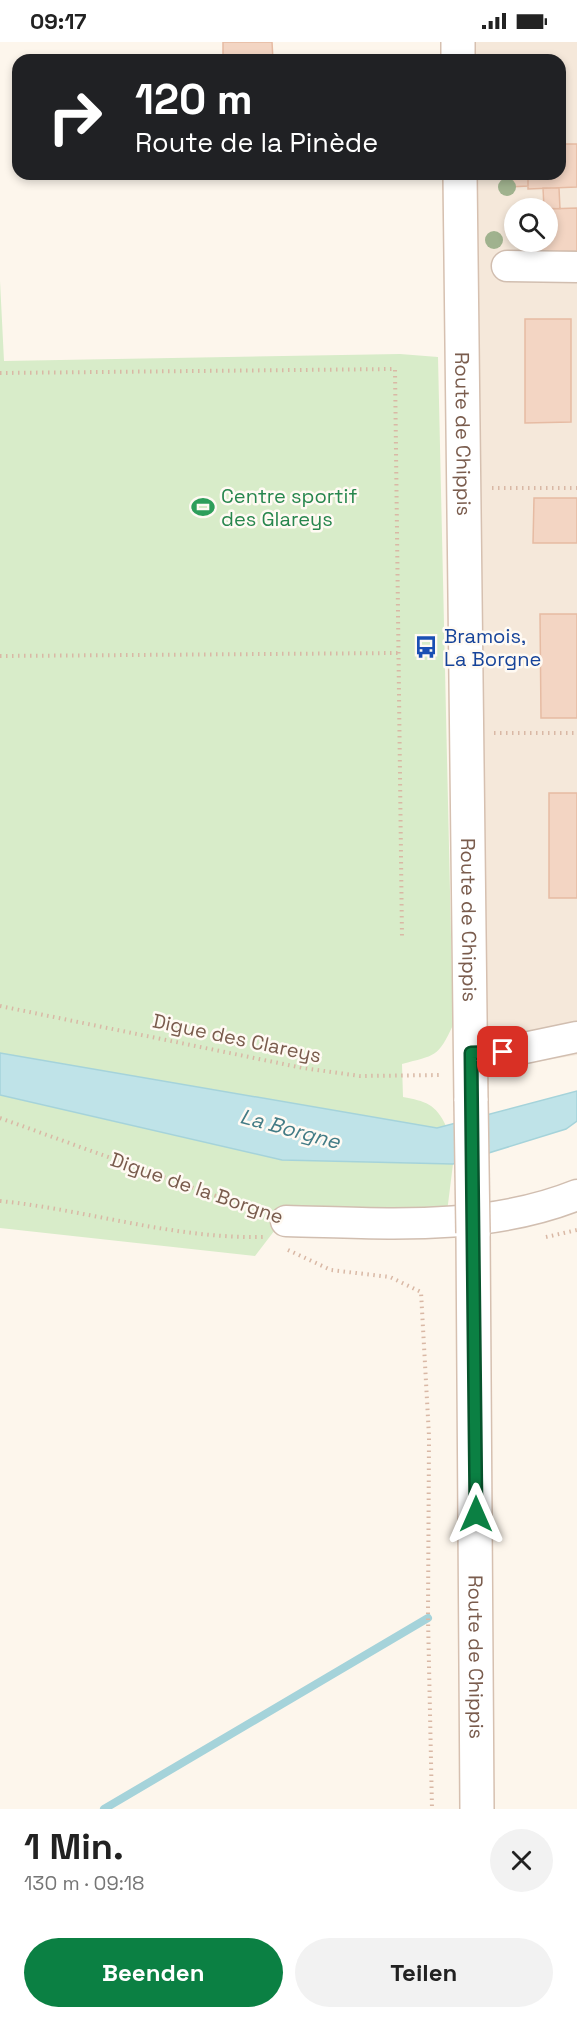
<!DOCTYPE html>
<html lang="de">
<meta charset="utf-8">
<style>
:root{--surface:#fff;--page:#f2f2f2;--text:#222;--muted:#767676;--accent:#0b8043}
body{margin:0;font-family:"Space Grotesk",sans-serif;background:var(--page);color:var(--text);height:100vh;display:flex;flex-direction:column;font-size:22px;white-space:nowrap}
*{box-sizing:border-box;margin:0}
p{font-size:20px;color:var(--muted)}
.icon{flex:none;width:33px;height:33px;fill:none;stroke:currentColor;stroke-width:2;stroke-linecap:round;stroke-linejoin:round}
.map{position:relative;height:1767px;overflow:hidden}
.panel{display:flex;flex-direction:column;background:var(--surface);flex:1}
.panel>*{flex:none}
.guide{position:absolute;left:12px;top:12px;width:554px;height:126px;border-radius:18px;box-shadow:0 3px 9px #0003;background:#202124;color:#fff;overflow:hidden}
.tools{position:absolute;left:504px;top:156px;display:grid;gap:12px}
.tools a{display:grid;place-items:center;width:54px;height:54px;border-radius:50%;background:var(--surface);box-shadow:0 3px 9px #0003;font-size:30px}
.pin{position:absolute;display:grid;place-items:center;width:51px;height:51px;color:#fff;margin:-26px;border-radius:12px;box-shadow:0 3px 9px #0006}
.me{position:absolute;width:66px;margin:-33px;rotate:0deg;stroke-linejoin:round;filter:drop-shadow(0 0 4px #0008)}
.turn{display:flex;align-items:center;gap:21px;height:126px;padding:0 24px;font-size:27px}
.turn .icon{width:78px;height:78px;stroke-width:2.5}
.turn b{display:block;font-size:42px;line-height:51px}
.round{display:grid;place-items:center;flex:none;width:63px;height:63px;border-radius:32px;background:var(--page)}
.summary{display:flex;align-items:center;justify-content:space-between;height:102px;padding:0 24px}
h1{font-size:36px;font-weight:800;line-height:45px}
.button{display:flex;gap:12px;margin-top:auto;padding:12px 24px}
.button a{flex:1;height:69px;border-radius:36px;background:var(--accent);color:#fff;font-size:24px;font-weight:800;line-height:69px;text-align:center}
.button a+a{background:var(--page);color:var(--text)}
.status{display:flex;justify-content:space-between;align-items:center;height:42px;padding:0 30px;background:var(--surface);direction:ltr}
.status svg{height:16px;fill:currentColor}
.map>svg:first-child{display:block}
.residential{fill:#f5e8da;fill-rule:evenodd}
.green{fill:#d8ecc9}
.water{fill:#bfe3e8;stroke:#a5d3da;stroke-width:1.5}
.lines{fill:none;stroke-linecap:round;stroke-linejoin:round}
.stream{stroke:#a5d3da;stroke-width:8}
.building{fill:#f3d5c3;stroke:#e6bba3;stroke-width:1.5}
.street-casing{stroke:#d1beb0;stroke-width:33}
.secondary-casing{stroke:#d6c0b0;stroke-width:36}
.path{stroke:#d9b8a5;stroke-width:4;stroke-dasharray:1.5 4.5;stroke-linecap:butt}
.street{stroke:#fff;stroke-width:30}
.secondary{stroke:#fff;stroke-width:33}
.secondary-bridge-casing{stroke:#d6c0b0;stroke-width:36;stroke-linecap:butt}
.secondary-bridge{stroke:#fff;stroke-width:33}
.tree{fill:#a0b28e}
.route-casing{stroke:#07532c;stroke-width:15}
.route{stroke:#0b8043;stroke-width:10}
.labels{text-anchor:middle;stroke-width:5;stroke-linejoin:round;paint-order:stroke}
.street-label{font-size:20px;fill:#7a5c4d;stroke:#fffaf3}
.leisure-label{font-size:20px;fill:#27864d;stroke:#fffaf3;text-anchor:start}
.transit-label{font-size:20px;fill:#164399;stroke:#fffaf3;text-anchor:start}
.water-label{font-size:21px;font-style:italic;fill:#437c86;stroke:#fffaf3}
</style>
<div class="status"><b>09:17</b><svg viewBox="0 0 49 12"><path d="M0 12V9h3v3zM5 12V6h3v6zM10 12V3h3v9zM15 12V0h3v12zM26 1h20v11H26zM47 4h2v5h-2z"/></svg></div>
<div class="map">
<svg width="577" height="1767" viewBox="0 0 577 1767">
<rect width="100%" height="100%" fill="#fdf6ec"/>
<path class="residential" d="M440 0H577V1013L471 1031 455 871 442 132H560V18H440ZM514 166H548V200H514Z"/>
<path class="green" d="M0 239 4 319 400 312 438 315 453 983C438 1016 435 1013 402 1022L403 1055C425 1059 436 1062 446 1084L437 1086 0 1011Z
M0 1053 282 1118 453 1122 447 1170 291 1167 255 1214 0 1186Z"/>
<path class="water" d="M0 1011 437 1086 577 1049V1079L566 1087 453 1122 282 1118 0 1053Z"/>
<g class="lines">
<path class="stream" d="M104 1767 428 1576"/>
</g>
<path class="building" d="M223 0H272L273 18H223Z
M560 102H577V145L528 147V132H560Z
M509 132H528V144L509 145Z
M543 146H559L560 167 544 166Z
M577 166V209L530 210V200H548V167Z
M525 277H571V380L525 381Z
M534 456H577V501H533Z
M540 572H577V676H541Z
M549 751H577V856H549Z"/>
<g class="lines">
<g class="street-casing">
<path id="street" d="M507 224 577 225
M471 1011 515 1008 577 995
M286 1179C383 1181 485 1190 577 1153"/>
</g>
<g class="secondary-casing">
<g id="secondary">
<path d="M458 0V18"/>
<path id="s1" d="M460 132 471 1059"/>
<path id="s2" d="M473 1191 477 1767"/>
</g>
</g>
<path class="path" d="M0 331 395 327 402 896
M492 446H577
M0 614 398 611
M494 691H577
M0 964 303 1026 360 1034 442 1033
M0 1076 263 1171
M0 1159C88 1168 174 1197 263 1195
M546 1195 577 1188
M288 1208 331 1228 390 1235 421 1250 429 1394 428 1576 432 1767"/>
<use href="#street" class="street"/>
<use href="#secondary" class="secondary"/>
<g class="secondary-bridge-casing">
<path id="secondary-bridge" d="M471 1059 473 1191"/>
</g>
<use href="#secondary-bridge" class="secondary-bridge"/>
</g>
<g class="tree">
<circle cx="507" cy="145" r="9"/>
<circle cx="494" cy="198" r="9"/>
</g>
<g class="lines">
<g class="route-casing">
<path id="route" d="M476 1472 471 1011 503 1010"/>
</g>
<use href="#route" class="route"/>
</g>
<defs>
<g id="stadium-bare" transform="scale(1.8)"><path d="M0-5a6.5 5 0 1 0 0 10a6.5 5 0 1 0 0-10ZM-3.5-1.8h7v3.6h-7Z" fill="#2e9e5b" stroke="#fffaf3" stroke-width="2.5" paint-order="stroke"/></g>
<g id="bus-bare" transform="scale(1.8)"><path d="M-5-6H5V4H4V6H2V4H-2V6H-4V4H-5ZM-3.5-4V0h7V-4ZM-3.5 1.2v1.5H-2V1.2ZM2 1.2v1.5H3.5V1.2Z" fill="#1a4fb4" stroke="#fffaf3" stroke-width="2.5" paint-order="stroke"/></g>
</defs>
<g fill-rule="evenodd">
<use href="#stadium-bare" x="203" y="465"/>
<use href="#bus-bare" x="426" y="605"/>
</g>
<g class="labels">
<g class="street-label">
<text dy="7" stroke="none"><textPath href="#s1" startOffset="260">Route de Chippis</textPath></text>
<text dy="7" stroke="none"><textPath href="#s1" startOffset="746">Route de Chippis</textPath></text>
<text transform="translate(237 996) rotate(12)" y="7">Digue des Clareys</text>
<text transform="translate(197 1146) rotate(19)" y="7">Digue de la Borgne</text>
<text dy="7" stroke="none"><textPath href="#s2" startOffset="424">Route de Chippis</textPath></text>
</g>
<g class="leisure-label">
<text x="221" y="461">Centre sportif<tspan x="221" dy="23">des Glareys</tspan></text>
</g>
<g class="transit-label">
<text x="444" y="601">Bramois,<tspan x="444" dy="23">La Borgne</tspan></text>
</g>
<g class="water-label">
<text transform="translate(290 1087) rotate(15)" y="7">La Borgne</text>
</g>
</g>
</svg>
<div class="tools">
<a><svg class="icon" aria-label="search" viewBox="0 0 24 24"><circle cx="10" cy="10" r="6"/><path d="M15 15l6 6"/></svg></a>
</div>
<div class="pin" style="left:503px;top:1010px;background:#d93025"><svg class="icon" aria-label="arrive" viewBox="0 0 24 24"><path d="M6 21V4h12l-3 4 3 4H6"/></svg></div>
<svg class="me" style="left:476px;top:1472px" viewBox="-20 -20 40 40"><path d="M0-17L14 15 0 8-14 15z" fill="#0b8043" stroke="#fff" stroke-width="4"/></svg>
<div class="guide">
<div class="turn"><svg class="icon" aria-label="right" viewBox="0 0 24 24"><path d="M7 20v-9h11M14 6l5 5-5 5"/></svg><div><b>120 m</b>Route de la Pinède</div></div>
</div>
</div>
<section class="panel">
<div class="summary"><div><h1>1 Min.</h1><p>130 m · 09:18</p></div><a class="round"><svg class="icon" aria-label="close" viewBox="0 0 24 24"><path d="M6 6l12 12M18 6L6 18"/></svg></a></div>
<div class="button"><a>Beenden</a><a>Teilen</a></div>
</section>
